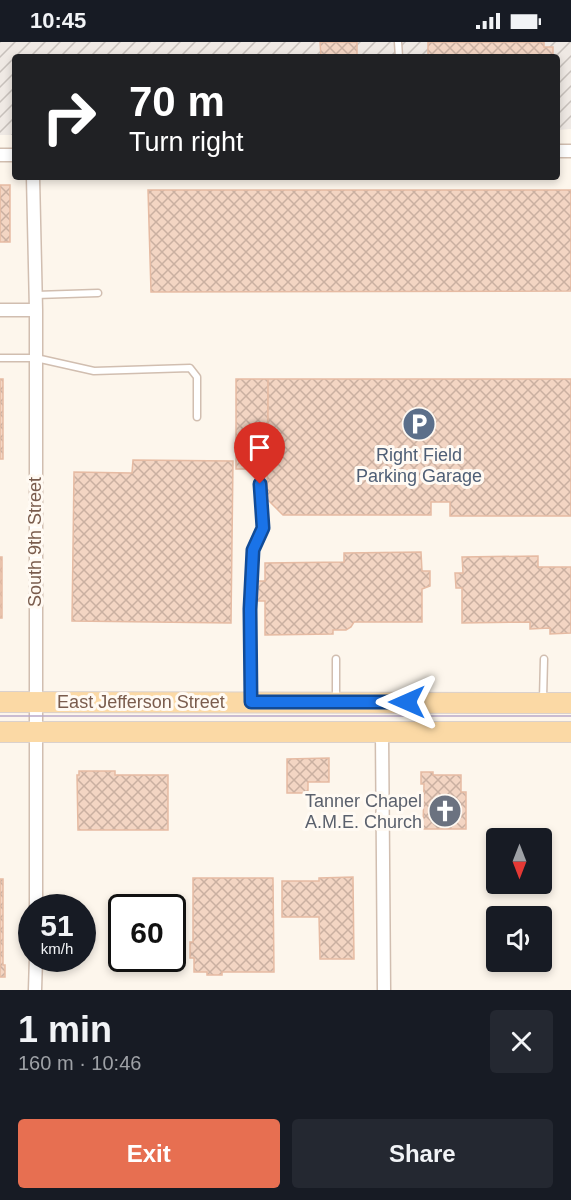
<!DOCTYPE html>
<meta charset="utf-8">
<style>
:root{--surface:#171b24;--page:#242831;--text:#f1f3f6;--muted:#9ea1a6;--accent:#e76f51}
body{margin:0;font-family:Helvetica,sans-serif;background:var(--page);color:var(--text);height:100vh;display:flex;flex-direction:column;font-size:22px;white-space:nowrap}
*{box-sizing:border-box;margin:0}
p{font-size:20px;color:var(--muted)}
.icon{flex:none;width:33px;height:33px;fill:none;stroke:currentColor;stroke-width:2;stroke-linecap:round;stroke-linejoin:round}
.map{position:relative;height:948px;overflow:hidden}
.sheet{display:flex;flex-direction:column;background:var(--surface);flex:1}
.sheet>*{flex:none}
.banner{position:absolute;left:12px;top:12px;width:548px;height:126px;border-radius:6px;box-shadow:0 3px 9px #0003;background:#202124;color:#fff;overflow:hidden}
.needle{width:39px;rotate:180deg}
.tools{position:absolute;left:486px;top:786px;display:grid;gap:12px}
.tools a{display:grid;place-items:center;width:66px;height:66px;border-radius:6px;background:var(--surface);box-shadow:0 3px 9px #0003;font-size:30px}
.speed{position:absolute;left:18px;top:852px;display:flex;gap:12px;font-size:30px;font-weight:700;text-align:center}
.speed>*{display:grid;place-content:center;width:78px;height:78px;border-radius:50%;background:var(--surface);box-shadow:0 3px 9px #0003;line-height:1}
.speed small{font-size:15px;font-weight:400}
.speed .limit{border:3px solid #111;border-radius:9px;background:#fff;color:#111}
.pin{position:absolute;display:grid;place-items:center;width:51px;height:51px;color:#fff;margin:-62px -26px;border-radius:50% 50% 50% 0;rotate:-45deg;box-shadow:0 0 6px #0007}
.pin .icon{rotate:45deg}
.me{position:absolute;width:66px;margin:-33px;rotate:270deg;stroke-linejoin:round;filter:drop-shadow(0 0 4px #0008)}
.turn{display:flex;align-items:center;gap:21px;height:126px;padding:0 18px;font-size:27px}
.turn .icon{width:78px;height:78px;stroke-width:2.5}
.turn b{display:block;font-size:42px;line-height:51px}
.round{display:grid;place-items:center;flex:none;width:63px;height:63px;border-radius:6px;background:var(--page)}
.head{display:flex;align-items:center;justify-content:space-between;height:102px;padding:0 18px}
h1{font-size:36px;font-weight:700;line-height:45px}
.action{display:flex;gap:12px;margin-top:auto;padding:12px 18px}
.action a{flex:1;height:69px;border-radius:6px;background:var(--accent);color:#fff;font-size:24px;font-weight:700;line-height:69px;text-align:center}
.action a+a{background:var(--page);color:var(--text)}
.status{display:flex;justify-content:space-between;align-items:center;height:42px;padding:0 30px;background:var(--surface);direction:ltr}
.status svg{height:16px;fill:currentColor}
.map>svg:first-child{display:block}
.industrial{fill:url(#industrial-furrows)}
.building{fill:url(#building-cross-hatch);stroke:#e6bba3;stroke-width:1.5}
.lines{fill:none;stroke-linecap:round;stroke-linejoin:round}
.service-casing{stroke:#d1beb0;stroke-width:9}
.minor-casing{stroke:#d1beb0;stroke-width:15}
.primary-casing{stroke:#dad1cd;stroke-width:22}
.service{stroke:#fff;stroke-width:6}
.minor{stroke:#fff;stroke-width:12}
.primary{stroke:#fbd9a5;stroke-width:20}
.tram{stroke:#b9a8c9;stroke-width:1.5}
.route-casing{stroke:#114b97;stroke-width:15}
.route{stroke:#1a73e8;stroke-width:10}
.labels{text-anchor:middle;stroke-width:6;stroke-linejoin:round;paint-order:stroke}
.service-label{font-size:18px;fill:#4e5e75;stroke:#fffaf3}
.street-label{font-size:18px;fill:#7a5c4d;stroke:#fffaf3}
.worship-label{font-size:18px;fill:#5b616d;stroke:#fffaf3;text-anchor:end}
</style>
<div class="status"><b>10:45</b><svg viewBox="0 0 49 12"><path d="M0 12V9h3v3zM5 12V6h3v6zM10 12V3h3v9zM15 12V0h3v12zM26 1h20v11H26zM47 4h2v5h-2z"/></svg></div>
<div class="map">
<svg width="571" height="948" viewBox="0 0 571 948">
<defs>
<pattern id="industrial-furrows" width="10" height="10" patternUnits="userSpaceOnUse" patternTransform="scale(1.5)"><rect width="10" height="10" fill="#efe9e4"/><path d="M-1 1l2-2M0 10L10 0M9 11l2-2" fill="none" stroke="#c7c0bb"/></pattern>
<pattern id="building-cross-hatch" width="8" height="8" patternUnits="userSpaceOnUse" patternTransform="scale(1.5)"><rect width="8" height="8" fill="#f3d5c3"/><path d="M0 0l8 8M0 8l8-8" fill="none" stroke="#cab0a1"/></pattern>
</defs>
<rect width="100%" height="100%" fill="#fdf6ec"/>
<path class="industrial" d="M0 0H571V87L557 88 556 15H15V93H0Z"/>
<path class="building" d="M320 0H357V15H321Z
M428 0H544V5H553V15H428Z
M0 143H10V200H0Z
M148 148H571V249L151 250Z
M0 337H3V417H0Z
M236 337H268V427H236Z
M268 337H571V474H450V460H431V473H283L267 457Z
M133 418 233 419 231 581 72 579 74 430 132 431Z
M421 510 422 529H430V544L422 547V580H354L351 585 346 588H333V592L265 593V559H257V539H265V521L344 520V511Z
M538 514V525H571V591L550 592V586L530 587V580L462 581V546H456L455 531H463L462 515Z
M0 515H2V576H0Z
M329 716V740H308V751H287V717Z
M79 729H115V733H168V788H78L77 733H79Z
M421 730H433V733H461V750H466V787H423L424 742H421Z
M353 835 354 917H320L319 875H282V839H319V836Z
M193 836H273L274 930H222V933H207V930H194V916H190V900H193Z
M0 837H3V923H5V935H0Z"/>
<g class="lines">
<g class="service-casing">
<path id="service" d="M398 0 399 15
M36 253 98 251
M0 316H36L94 329 190 326 197 335V375
M336 617V657
M251 657V567L253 508 263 486 260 442
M543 657 544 617"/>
</g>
<g class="minor-casing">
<path id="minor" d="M556 109H571
M0 113H15
M33 135 36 268V866
M0 268H36
M382 691 384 948
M35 948 36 916"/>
</g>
<g class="primary-casing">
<path id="primary" d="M0 660 571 661
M0 690H571"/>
</g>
<use href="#service" class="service"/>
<use href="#minor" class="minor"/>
<use href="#primary" class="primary"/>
<path class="tram" d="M0 674H571"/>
</g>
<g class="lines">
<g class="route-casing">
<path id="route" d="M260 442 263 486 253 508 250 567 251 660H407"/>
</g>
<use href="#route" class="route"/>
</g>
<defs>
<g id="parking-disc" transform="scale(1.725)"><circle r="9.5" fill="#5c6f8a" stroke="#fffaf3"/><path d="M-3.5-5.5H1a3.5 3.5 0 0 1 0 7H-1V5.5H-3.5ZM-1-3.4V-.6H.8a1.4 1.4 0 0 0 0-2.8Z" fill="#fff"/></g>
<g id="church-disc" transform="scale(1.725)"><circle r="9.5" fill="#6b7280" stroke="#fffaf3"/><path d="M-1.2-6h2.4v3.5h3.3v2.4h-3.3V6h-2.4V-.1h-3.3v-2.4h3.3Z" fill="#fff"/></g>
</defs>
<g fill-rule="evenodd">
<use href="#parking-disc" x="419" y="382"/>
<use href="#church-disc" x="445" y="769"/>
</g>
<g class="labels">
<g class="service-label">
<text x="419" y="419">Right Field<tspan x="419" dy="21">Parking Garage</tspan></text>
</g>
<g class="street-label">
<text transform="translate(35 500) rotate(-90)" y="6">South 9th Street</text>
<text x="141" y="666">East Jefferson Street</text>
</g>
<g class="worship-label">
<text x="422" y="765">Tanner Chapel<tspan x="422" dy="21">A.M.E. Church</tspan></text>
</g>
</g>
</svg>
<div class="tools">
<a><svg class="needle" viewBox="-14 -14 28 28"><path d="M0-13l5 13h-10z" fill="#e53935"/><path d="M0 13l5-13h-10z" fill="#9ea1a6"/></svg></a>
<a><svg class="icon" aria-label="sound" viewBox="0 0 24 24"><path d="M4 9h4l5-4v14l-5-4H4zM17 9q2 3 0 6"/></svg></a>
</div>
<div class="speed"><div>51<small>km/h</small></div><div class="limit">60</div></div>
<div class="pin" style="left:260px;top:442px;background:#d93025"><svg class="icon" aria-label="arrive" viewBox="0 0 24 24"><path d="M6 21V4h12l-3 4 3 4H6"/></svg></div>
<svg class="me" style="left:407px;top:660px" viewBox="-20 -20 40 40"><path d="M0-17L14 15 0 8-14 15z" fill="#1a73e8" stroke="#fff" stroke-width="4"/></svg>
<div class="banner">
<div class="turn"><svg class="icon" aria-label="right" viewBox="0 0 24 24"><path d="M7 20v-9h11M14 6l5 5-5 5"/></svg><div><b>70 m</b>Turn right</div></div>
</div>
</div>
<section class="sheet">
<div class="head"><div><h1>1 min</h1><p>160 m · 10:46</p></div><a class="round"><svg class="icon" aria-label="close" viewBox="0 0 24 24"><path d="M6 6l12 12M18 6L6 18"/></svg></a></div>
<div class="action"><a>Exit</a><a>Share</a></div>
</section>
